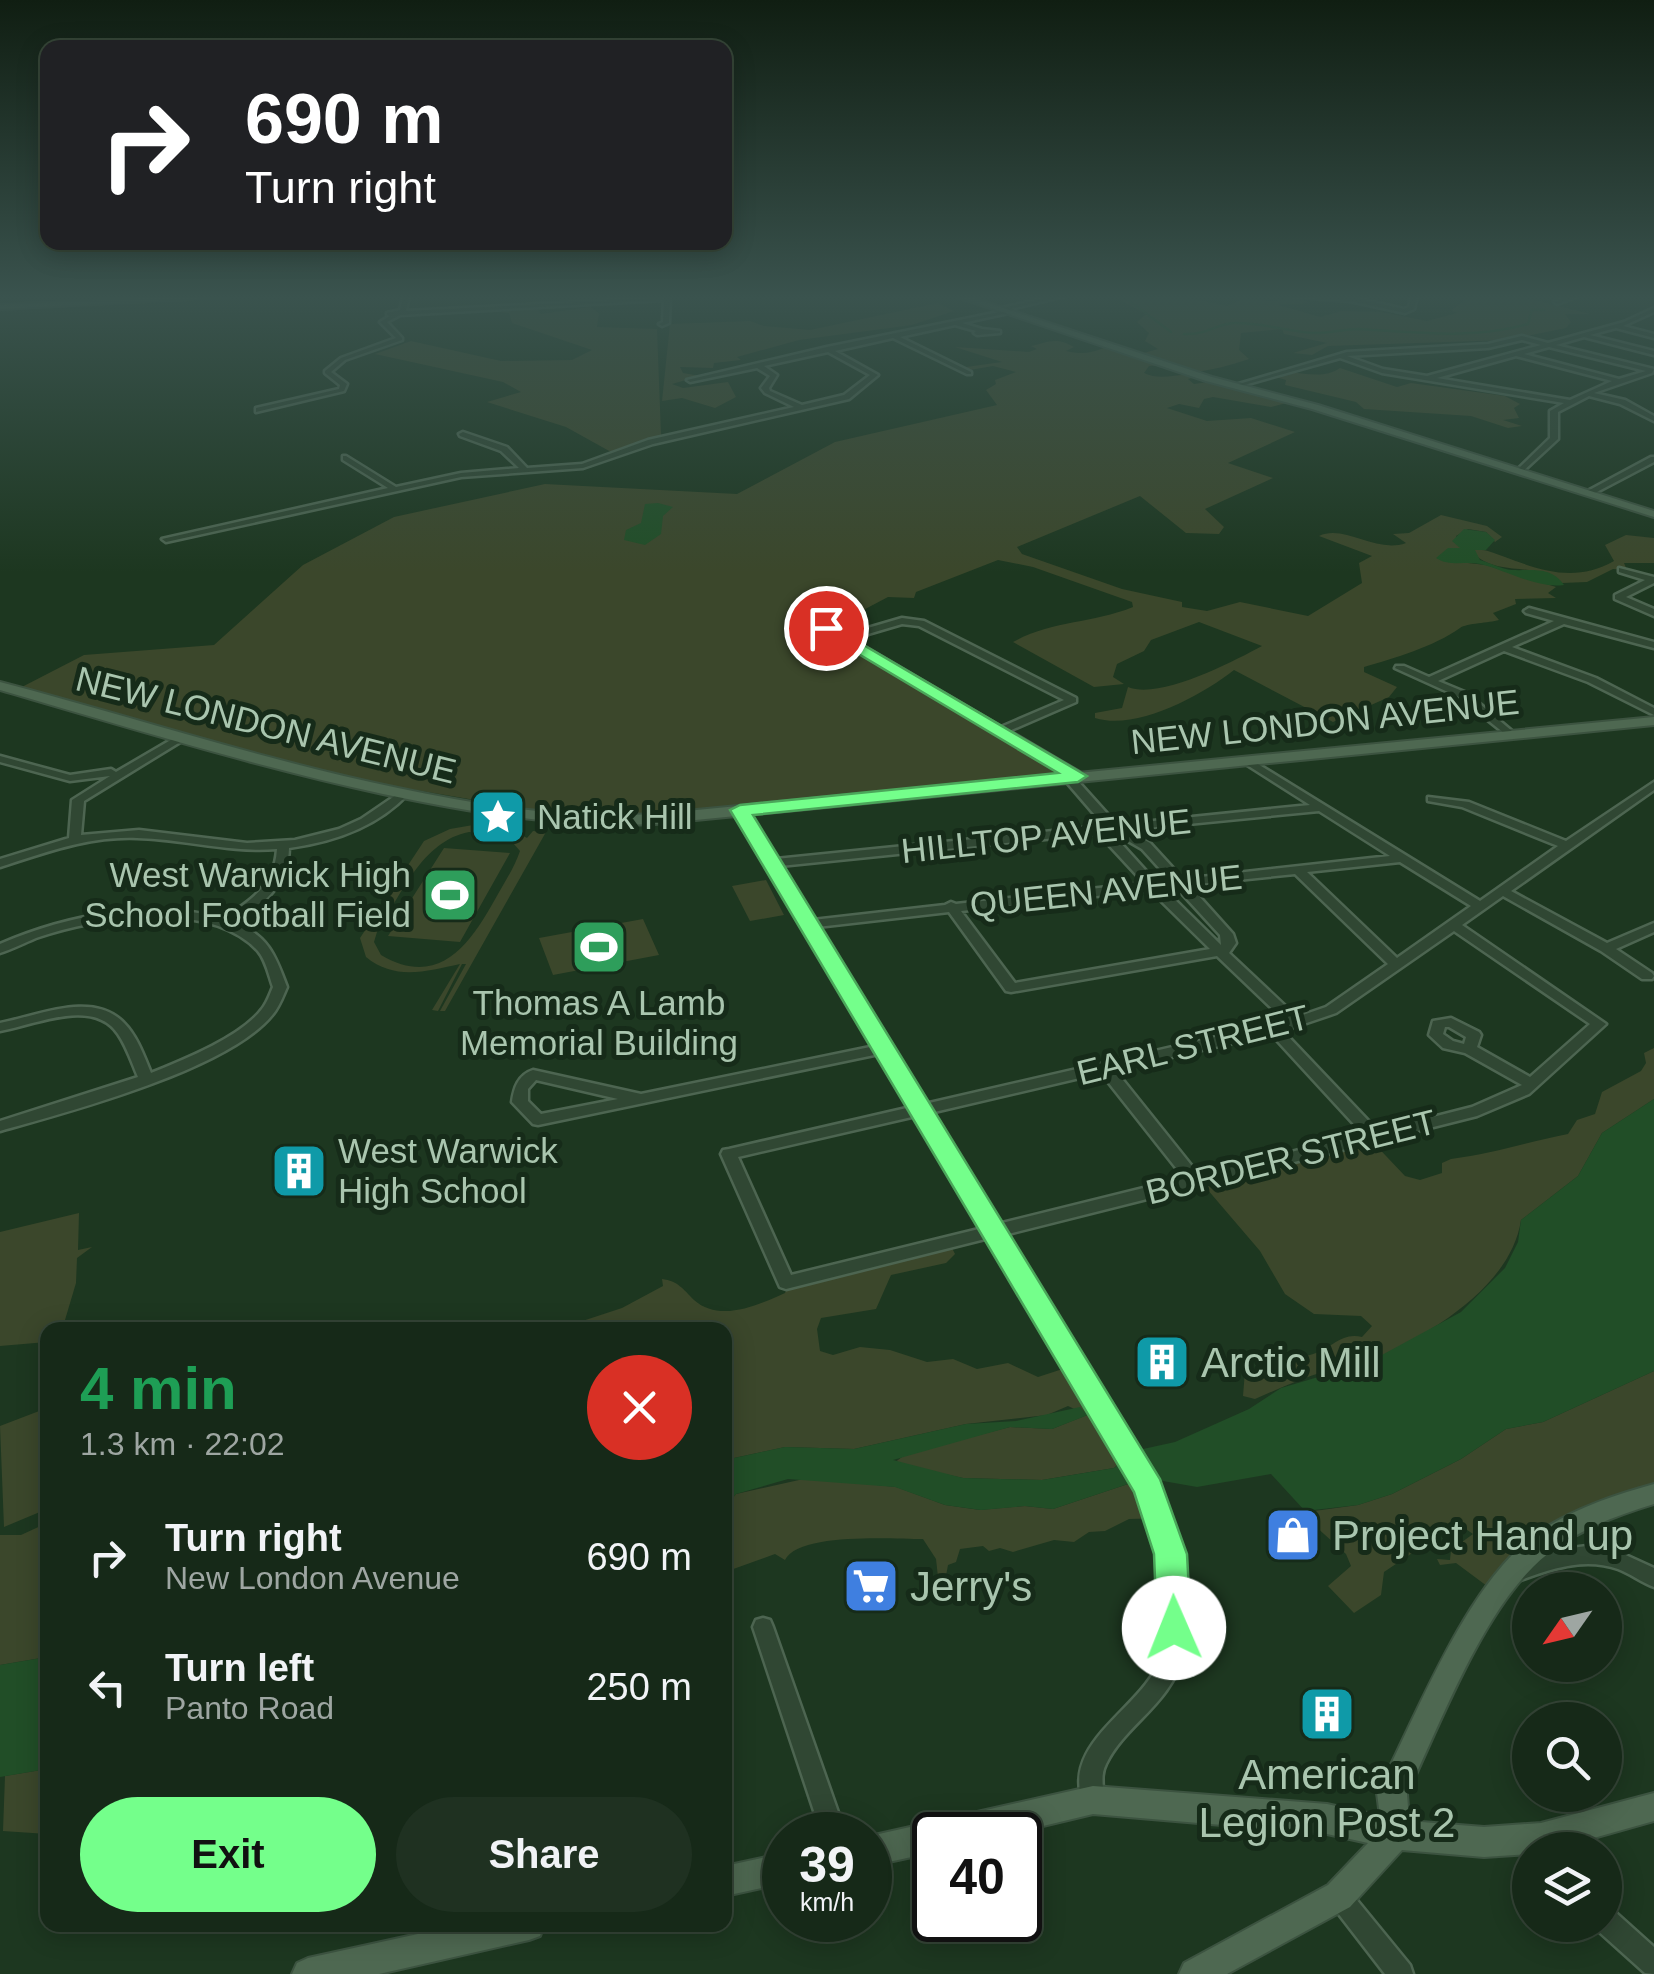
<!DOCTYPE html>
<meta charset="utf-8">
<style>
:root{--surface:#162918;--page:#1f3121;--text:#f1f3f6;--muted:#9ea6a2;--line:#354537;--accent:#74ff8b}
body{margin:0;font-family:Arial,sans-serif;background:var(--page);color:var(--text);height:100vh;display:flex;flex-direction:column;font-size:38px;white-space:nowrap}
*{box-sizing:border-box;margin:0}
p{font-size:32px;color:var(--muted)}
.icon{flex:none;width:55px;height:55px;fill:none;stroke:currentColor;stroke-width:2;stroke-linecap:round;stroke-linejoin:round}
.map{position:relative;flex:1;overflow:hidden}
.details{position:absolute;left:40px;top:1322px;width:692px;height:610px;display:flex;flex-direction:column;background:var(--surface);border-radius:20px;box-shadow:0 5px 25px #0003,0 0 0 2px var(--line)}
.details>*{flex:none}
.hud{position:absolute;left:40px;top:40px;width:692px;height:210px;border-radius:20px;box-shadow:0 5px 25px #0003,0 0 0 2px var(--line);background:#202124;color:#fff;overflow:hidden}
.needle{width:65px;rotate:236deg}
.fabs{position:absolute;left:1512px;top:1572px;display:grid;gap:20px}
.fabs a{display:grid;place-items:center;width:110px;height:110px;border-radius:50%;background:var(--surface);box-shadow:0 5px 25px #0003,0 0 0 2px var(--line);font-size:50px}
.speed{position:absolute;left:762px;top:1812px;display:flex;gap:20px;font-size:50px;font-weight:700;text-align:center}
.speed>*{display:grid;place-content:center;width:130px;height:130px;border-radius:50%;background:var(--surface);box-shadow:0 5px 25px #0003,0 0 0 2px var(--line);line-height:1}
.speed small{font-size:25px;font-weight:400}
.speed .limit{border:5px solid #111;border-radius:15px;background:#fff;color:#111}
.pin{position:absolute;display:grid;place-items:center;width:85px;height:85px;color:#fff;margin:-42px;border:5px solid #fff;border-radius:50%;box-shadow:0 2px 10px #0007}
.me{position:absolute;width:110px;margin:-55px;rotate:359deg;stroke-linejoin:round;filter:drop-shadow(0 0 8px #0008)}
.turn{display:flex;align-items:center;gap:35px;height:210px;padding:0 40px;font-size:45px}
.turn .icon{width:130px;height:130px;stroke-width:2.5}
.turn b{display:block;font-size:70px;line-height:85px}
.round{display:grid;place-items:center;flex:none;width:105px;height:105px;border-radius:52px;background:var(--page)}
.overview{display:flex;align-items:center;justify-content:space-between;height:170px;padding:0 40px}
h1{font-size:60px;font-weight:700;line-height:75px;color:#1e9e55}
.action{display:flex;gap:20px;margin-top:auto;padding:20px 40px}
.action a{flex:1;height:115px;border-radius:60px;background:var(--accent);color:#111;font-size:40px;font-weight:700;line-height:115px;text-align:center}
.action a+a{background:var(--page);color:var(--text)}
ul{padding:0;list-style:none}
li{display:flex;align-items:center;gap:30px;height:130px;padding:0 40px}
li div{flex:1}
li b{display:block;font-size:38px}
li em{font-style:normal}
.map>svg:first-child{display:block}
.green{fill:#3b472b;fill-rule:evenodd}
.water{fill:#214e27}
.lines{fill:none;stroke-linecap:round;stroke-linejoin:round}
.stream{stroke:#214e27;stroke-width:2.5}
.minor-casing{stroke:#4d6551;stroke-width:5}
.major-casing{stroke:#3c5340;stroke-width:4}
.minor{fill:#304733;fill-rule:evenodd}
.major{fill:#4e6851;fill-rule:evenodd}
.route{fill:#74ff8b;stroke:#4ba65a;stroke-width:2.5}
.labels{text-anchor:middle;stroke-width:10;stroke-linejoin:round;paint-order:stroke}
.street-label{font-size:35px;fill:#a9c5ae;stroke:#162b19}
.poi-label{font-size:35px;fill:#a9c5ae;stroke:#162b19;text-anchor:start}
.near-poi-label{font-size:42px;fill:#a9c5ae;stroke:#162b19;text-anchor:start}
</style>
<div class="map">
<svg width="1654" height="1974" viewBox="0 0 1654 1974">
<rect width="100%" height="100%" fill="#1d3720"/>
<path class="green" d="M1113 296H1180L1227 306 1240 300 1228 296 1271 301 1313 296 1300 298 1309 303 1279 305 1320 317 1342 311 1381 312 1427 321 1457 313 1451 310 1464 301 1451 296H1519L1590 314H1565L1571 322 1566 328 1507 340 1328 346 1312 355 1293 353 1327 343 1284 334 1282 329 1241 333 1239 350 1249 359C1231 365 1210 371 1191 372 1176 372 1165 364 1149 366L1144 373C1163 382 1180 371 1199 376L1188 379 1194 384 1215 381 1294 401 1271 407 1213 397 1204 399 1199 408 1179 404 1167 408 1207 421 1251 418 1295 432 1228 463 1273 478 1205 509 1224 527 1219 534 1186 533 1140 496 1017 547 1022 554 1122 589 1182 602V607L1207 611 1240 602 1308 616 1362 583 1359 563 1372 556 1319 536C1345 524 1376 554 1406 543L1393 534 1409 533 1441 515 1487 526 1502 537 1495 542 1486 532 1468 529 1456 536 1461 548 1450 561 1486 565 1556 587 1548 593 1556 598 1515 599 1516 604 1493 613 1499 620C1489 623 1467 623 1460 628 1433 647 1395 658 1364 667V672L1397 687 1389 697 1333 722 1234 670C1201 696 1136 731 1095 718V713L1122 708 1128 687C1160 700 1232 662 1262 646L1199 622 1151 640 1144 651 1117 664 1113 677 1124 684 1094 687 1013 642C1053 620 1091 624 1133 607L1132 602 1033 567 998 560 916 592 914 598 888 597 852 616 809 622 1060 774 623 817 580 818 357 780 18 689 84 655 214 645 303 565 394 517 545 484 737 494 835 442 997 405 986 390 996 384 995 380 1016 372 993 366 970 370 966 367 1002 362 955 347 1029 352 1037 349 1031 346C1047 343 1055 336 1074 347L1066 351C1091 357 1100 348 1113 345L1140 354 1158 349 1145 341 1149 333 1137 322 1146 314Z
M938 303 954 311 912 325 799 340 737 357 741 360 714 363 713 368 680 367 683 373 700 376 672 384 683 388 728 382 736 397 715 408 682 398 662 401 670 324 750 321 764 326 810 330Z
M590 307 599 313 597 327 657 329 661 435 611 452 566 427 487 402 521 392 503 382 375 354 411 341 501 361 572 360 592 350 512 323 509 313 498 312 537 309 541 314Z
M1340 368 1397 387 1411 383 1505 396 1520 404 1514 408 1519 418 1503 420 1522 426 1508 428 1471 416 1364 409 1356 402 1285 385 1286 380 1269 375C1293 366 1318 383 1340 368Z
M1626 535 1654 538V563H1624L1627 570 1613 569 1587 582 1562 583C1535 561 1501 577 1475 555L1474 550C1487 549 1492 553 1505 557 1544 572 1577 582 1614 561L1605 545Z
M479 824 507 827 527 838 533 831 546 832 445 1011H440L466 964H462L438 1011 432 1010 460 964C427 971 395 981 366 957L360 938 424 841 450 829ZM469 832 507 836 520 851C515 866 506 880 498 894 473 939 442 991 381 955L374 942 377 932C401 895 422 841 469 832Z
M444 848 510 853 460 942 388 936Z
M766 880 784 915 750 921 732 886Z
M643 919 659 955 553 975 539 938Z
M1654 1048V1099L1602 1133 1578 1176 1521 1220C1511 1287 1430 1334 1371 1361 1358 1367 1341 1367 1326 1371 1302 1378 1278 1389 1255 1399L1243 1396 1245 1371 1263 1374C1284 1354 1293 1361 1316 1353 1333 1347 1342 1332 1362 1337L1372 1326 1361 1316 1314 1314 1285 1294 1260 1251 1201 1182 1369 1138 1405 1176 1420 1180 1442 1173V1163L1451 1159C1493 1154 1531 1141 1568 1134L1577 1120 1595 1114 1602 1092 1641 1071 1646 1063 1644 1053Z
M79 1213 78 1250 92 1247 77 1258 76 1283 62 1330H48L47 1342 0 1346V1232Z
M949 1242 955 1254 946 1263 891 1275 876 1309 821 1318 817 1329 820 1351 833 1355 860 1347 890 1350 927 1362 953 1359 977 1369 1008 1363 1038 1377 1078 1364 1129 1455 1114 1468 1042 1480 963 1478 894 1463 906 1454 1010 1427 1052 1429 1087 1415 1068 1406 1047 1415 966 1424 854 1449 785 1447 725 1460V1330H555L622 1308 663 1286 662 1279C678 1281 683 1289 694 1300 720 1323 758 1305 785 1293L789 1284Z
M1654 1371V1493L1576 1521 1495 1592 1456 1563 1440 1565 1437 1559 1450 1560 1451 1550 1473 1534 1457 1523 1384 1572 1381 1595 1354 1613 1328 1586 1351 1566 1346 1554 1313 1524 1318 1519 1314 1511 1358 1505 1392 1494 1461 1459 1506 1429 1543 1422Z
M47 1408V1509L4 1527 0 1426Z
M808 1478 896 1487 945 1505 980 1510 1025 1506 1053 1509 1146 1478 1166 1518 1129 1519 1105 1531 1089 1532 1074 1542 1054 1540 1013 1552 1000 1548 989 1551 983 1546 960 1549 956 1562 948 1565 945 1581 939 1586 936 1559 923 1539C893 1539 799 1532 785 1560L775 1554 725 1572V1507L736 1494Z
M47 1523V1657L0 1665V1535H21Z
M47 1769V1834L3 1831 5 1776Z"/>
<path class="water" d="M658 503 673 507 663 516 661 534 645 545 624 540 626 530 641 523 645 504Z
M1464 529 1486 532 1495 540 1486 550H1475L1480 560C1490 563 1502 569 1512 570 1532 571 1551 566 1564 585 1537 589 1506 570 1480 564 1465 561 1450 567 1436 558L1448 548H1460L1452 541Z
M1654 1099V1371L1543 1422 1506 1429 1461 1459 1392 1494 1358 1505 1305 1511 1271 1474 1197 1487 1146 1478 1053 1509 1025 1506 981 1510 945 1505 895 1487 788 1479 736 1494 725 1507V1460L785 1447 854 1449 966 1424 1016 1421 1080 1407 1088 1415 1052 1429 1010 1427 893 1460 963 1478 1042 1480 1114 1468 1134 1451 1175 1442 1249 1409 1281 1388 1369 1362 1461 1312 1505 1268 1518 1242 1521 1220 1578 1176 1602 1133Z
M47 1657V1769L0 1777V1665Z"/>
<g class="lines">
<path class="stream" d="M1123 296 1171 332
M1184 334C1209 335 1217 323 1235 323 1265 323 1286 331 1312 333 1327 334 1343 329 1358 329 1415 332 1473 340 1528 324L1532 310H1544"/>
<g class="minor-casing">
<path id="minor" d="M403 296H409L406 311 660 298 663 300 400 315 387 322 402 338V340L345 360 331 372 347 384 344 391 256 412V408L339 389 340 385 325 373V371L341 358 396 338 380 322 390 316 387 315V313L400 310Z
M664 296H670L669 323 662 326 659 324 663 322Z
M1054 296H1065L1011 309 1013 312 962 323 982 329 1000 331V333L977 335 974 333 976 331 955 325 900 337 971 372V374H967L893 338 835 351 878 375 849 399 653 444 583 468 461 477 166 542 162 539 388 488 343 460V456H346L396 487 461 473 519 468 501 451 460 436 459 434 463 432 507 447 527 468 582 464 648 440 794 407 765 393 761 388 770 376 757 368 690 382 687 380 827 347 1004 311 1002 308ZM828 352 870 375 844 395 802 405 770 391 769 388 777 375 764 366Z
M1287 296 1350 297 1404 309 1409 307 1411 296H1417L1414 309 1405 313 1350 301Z
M1570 296H1579L1557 304 1554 302Z
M1654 308V312L1623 326 1654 334V338L1616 328 1590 335 1654 351V355L1584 337 1556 345 1654 369 1652 373 1594 393 1625 400 1654 416V421L1620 404 1589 396 1558 412V439L1521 473 1517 471 1518 469 1550 438V411L1564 403 1382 373 1340 358 1237 387 1232 386 1347 352 1488 344 1522 336 1548 343 1624 322ZM1522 340 1541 345 1427 376 1383 369 1347 356 1488 348ZM1549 347 1646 371 1619 379 1524 354ZM1516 356 1612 381 1570 400 1437 378Z
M1651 457H1654V462L1591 495 1584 493Z
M1619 568 1654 577V583L1626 597 1654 609V616L1615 599V595L1645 580 1619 572Z
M1529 608 1654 642V648L1564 624 1512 647 1596 678 1654 708V715L1588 682 1504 651 1438 681 1467 693 1513 732 1514 734 1509 737 1459 697 1395 668 1396 666H1404L1429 677 1554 621 1526 613 1524 611Z
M902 618 924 621 1076 698V702L1009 731 1082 774V778L1076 779 1111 818 1114 825 1310 805 1244 763 1242 761 1248 758 1480 901 1558 846 1462 807 1428 801V797L1469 802 1566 841 1654 782V790L1511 891 1607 943 1654 923V932L1616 949 1652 973 1654 976 1652 979H1642L1601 951 1503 896 1462 925 1606 1024 1529 1094 1477 1116 1004 1235C1033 1282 1062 1330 1091 1378 1112 1413 1136 1447 1155 1482 1176 1522 1194 1609 1184 1653 1171 1705 1126 1723 1106 1764 1098 1779 1107 1793 1101 1808L1093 1811 1085 1808C1058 1746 1133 1714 1157 1667 1163 1656 1165 1643 1166 1630 1169 1589 1156 1526 1138 1488 1120 1452 1096 1418 1075 1383 1047 1335 1018 1287 989 1238L786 1289 780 1287 721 1154 723 1150 729 1149 911 1107 879 1054 538 1125 533 1124 512 1102C514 1088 518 1075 533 1070L641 1094 875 1046 734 810 736 808H744L776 859 1102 826 1101 822 1064 779 1062 777 1066 774 820 628 828 626 844 635ZM902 624 919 626 1064 700 1001 727 851 639ZM1319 811 1390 856 1183 879 1150 843 1127 830ZM1104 833 1108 844 1144 883 956 904 951 902 945 905 813 920 780 866ZM1116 834 1142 849 1170 880 1156 882 1118 840ZM1400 862 1471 906 1397 958 1307 872ZM1295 874 1388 964 1326 1007 1297 1017 1229 953 1236 943 1233 934 1189 885ZM1176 887 1220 935 1221 945 1163 888ZM1150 890 1210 949 1015 983 961 911ZM949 912 1006 991 1011 992 1217 956 1285 1021 925 1104 817 927ZM1454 931 1590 1024 1530 1077 1477 1047 1481 1035 1479 1032 1451 1018 1433 1021 1429 1035 1443 1048 1465 1053 1522 1085 1472 1107 1378 1131 1283 1031 1336 1013ZM1445 1027H1449L1466 1037 1464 1044 1453 1041 1443 1034ZM1271 1034 1363 1134 1199 1175 1115 1070ZM1101 1073 1184 1178 998 1224 930 1113ZM536 1080 618 1099 541 1114 528 1101V1089ZM916 1116 983 1228 791 1275 738 1157Z
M181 734 186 737 185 739 84 801 81 835 139 830 247 843 295 840 339 829 361 819 402 791 408 794C377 827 333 842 289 848 288 885 264 904 234 923 268 934 276 957 287 987 283 996 279 1007 273 1014 230 1069 68 1112 0 1131V1121L138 1077C132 1063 127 1047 118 1034 93 997 35 1025 0 1031V1023C37 1016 93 990 124 1023 137 1036 144 1056 151 1073 183 1060 241 1037 262 1009 267 1003 270 994 273 987 269 976 266 960 258 951 210 899 97 917 36 938 24 943 12 949 0 953V944C64 916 154 897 222 919 251 901 275 885 277 849 229 853 184 839 137 838 88 836 45 853 0 867V859L69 838 72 800 110 776 70 781 0 762V756L70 775 111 769 116 772Z
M1587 1546 1619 1552 1654 1568V1587C1641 1582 1631 1574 1618 1569 1584 1557 1550 1569 1518 1581L1511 1578 1508 1572 1511 1566C1536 1557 1560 1549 1587 1546Z
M763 1618 770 1620 773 1627 846 1835H822L753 1627 756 1620Z
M1339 1884 1347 1888 1410 1965 1413 1974H1385L1331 1904 1327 1896 1331 1888Z
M1605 1908 1614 1911 1654 1947V1974L1645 1973 1596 1929 1595 1925H1605Z"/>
</g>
<g class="major-casing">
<path id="major" d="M187 296H243L0 309V305Z
M955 296H967L1212 377 1318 405 1654 511V517L1312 409 1206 381Z
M0 682C133 717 263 760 398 788 484 806 567 819 655 814L1654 717V725L655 824C562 828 474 813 383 794 254 766 127 727 0 690Z
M1654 1484V1504C1611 1517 1565 1535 1533 1567 1479 1621 1440 1724 1407 1794L1409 1821 1484 1827 1541 1823 1654 1793V1821L1551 1850H1530V1854L1484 1857 1402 1850 1350 1907 1227 1974H1179L1184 1963 1328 1885 1368 1843 1327 1834 1093 1814 1005 1835H935V1852L870 1866V1836L1093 1786 1327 1804 1380 1816 1377 1793 1382 1783C1420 1707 1470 1578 1540 1531 1575 1508 1615 1495 1654 1484Z
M785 1853V1883L725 1896V1866Z
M459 1925H544L540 1936 529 1940 379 1974H292L297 1963 308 1958Z"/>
</g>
<use href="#minor" class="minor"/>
<use href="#major" class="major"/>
</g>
<linearGradient id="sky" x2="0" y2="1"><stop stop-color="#101e12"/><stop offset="0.52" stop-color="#3a534e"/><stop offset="1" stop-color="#3a534e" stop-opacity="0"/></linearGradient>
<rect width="1654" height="572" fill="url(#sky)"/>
<path class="route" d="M826 623 1087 776 1078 782 753 815 1160 1479 1187 1554 1191 1628 1186 1639 1174 1644 1162 1639 1157 1628 1154 1554 1134 1492 730 810 740 805 1058 773 820 631 817 628Z"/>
<defs>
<g id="sight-square" transform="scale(2.875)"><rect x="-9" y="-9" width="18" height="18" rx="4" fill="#0f9aa8" stroke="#162b19"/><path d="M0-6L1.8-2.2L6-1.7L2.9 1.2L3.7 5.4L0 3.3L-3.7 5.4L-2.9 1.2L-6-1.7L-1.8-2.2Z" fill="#fff"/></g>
<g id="stadium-square" transform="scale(2.875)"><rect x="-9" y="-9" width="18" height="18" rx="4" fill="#2e9e5b" stroke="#162b19"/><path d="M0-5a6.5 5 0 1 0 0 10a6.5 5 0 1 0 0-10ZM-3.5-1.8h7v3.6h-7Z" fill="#fff"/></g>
<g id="building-square" transform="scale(2.875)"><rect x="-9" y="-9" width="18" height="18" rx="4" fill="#0f9aa8" stroke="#162b19"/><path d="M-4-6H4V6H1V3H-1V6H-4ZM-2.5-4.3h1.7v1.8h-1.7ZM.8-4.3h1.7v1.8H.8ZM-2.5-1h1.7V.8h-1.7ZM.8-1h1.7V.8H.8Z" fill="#fff"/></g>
<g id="shop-square" transform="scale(2.875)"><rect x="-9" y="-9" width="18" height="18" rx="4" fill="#3f7fe0" stroke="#162b19"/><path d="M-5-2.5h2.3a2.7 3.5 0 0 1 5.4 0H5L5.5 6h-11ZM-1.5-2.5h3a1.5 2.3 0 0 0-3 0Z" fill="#fff"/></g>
<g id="supermarket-square" transform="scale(2.875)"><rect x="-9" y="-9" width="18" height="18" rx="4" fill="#3f7fe0" stroke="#162b19"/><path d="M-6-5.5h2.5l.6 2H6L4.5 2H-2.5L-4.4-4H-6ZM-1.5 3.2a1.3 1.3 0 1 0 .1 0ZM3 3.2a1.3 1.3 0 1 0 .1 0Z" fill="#fff"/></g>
</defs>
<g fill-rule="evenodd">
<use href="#sight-square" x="498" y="817"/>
<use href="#stadium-square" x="450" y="895"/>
<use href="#stadium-square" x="599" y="947"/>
<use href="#building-square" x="299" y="1171"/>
<use href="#building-square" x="1162" y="1362"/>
<use href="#shop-square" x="1293" y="1535"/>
<use href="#supermarket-square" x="871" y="1586"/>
<use href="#building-square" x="1327" y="1714"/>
</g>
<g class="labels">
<g class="street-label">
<text transform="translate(1325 722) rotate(-6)" y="12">NEW LONDON AVENUE</text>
<text transform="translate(266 725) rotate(14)" y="12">NEW LONDON AVENUE</text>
<text transform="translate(1046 836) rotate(-6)" y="12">HILLTOP AVENUE</text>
<text transform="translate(1106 891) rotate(-6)" y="12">QUEEN AVENUE</text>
<text transform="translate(1193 1045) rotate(-14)" y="12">EARL STREET</text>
<text transform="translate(1291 1157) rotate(-14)" y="12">BORDER STREET</text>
</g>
<g class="poi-label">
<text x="537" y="829">Natick Hill</text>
<text x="411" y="887" text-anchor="end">West Warwick High<tspan x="411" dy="40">School Football Field</tspan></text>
<text x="599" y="1015" text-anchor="middle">Thomas A Lamb<tspan x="599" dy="40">Memorial Building</tspan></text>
<text x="338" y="1163">West Warwick<tspan x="338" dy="40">High School</tspan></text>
</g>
<g class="near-poi-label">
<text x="1201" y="1377">Arctic Mill</text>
<text x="1332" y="1550">Project Hand up</text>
<text x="910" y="1601">Jerry's</text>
<text x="1327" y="1789" text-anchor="middle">American<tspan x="1327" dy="48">Legion Post 2</tspan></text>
</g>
</g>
</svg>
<div class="fabs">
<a><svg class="needle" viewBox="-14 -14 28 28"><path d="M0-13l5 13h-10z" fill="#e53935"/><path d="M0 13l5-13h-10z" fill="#9ea6a2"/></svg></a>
<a><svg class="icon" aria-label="search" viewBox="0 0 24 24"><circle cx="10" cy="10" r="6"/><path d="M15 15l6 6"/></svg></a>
<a><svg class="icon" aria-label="layers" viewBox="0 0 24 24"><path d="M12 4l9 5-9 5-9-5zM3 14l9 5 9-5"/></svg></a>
</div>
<div class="speed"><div>39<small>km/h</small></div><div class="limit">40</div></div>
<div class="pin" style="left:826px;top:628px;background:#d93025"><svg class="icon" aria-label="arrive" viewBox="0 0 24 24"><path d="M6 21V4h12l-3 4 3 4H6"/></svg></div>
<svg class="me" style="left:1174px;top:1628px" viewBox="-20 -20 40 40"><circle r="19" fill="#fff"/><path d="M0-13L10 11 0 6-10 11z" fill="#74ff8b"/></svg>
<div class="hud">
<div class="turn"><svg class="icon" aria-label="right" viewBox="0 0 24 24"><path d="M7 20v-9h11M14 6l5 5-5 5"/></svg><div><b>690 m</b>Turn right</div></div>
</div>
<section class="details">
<div class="overview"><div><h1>4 min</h1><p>1.3 km · 22:02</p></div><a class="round" style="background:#d93025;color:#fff"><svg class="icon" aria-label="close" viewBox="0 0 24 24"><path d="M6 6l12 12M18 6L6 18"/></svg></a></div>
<ul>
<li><svg class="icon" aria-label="right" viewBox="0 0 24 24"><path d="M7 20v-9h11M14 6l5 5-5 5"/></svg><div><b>Turn right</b><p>New London Avenue</p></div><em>690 m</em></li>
<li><svg class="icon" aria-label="left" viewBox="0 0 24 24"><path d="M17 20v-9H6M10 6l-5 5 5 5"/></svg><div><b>Turn left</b><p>Panto Road</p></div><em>250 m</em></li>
</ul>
<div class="action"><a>Exit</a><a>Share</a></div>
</section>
</div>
